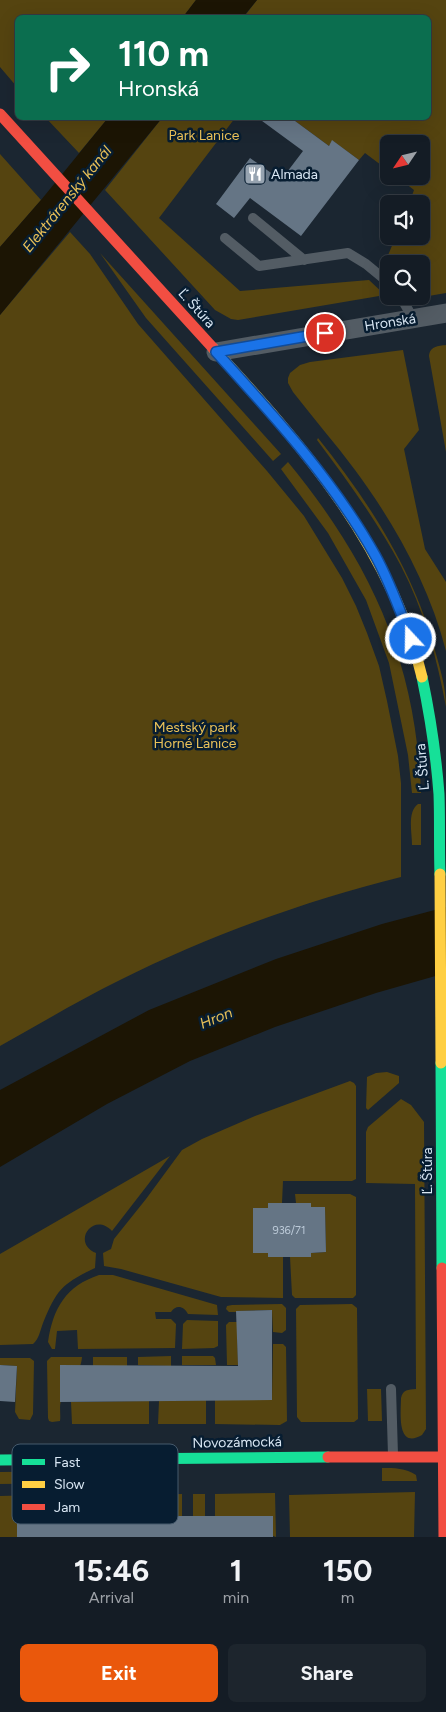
<!DOCTYPE html>
<meta charset="utf-8">
<style>
:root{--surface:#141c25;--page:#1d252d;--text:#f1f3f6;--muted:#9da1a7;--line:#333a42;--accent:#ea580c}
body{margin:0;font-family:Figtree,sans-serif;background:var(--page);color:var(--text);height:100vh;display:flex;flex-direction:column;font-size:19px;white-space:nowrap}
*{box-sizing:border-box;margin:0}
p{font-size:16px;color:var(--muted)}
.icon{flex:none;width:28px;height:28px;fill:none;stroke:currentColor;stroke-width:2;stroke-linecap:round;stroke-linejoin:round}
.map{position:relative;height:1537px;overflow:hidden}
.drawer{display:flex;flex-direction:column;background:var(--surface);flex:1}
.drawer>*{flex:none}
.top-card{position:absolute;left:15px;top:15px;width:416px;height:105px;border-radius:8px;box-shadow:0 5px 20px #0002,0 0 0 1px var(--line);background:#0b6e4f;color:#fff;overflow:hidden}
.needle{width:32px;rotate:235deg}
.controls{position:absolute;left:380px;top:135px;display:grid;gap:10px}
.controls a{display:grid;place-items:center;width:50px;height:50px;border-radius:8px;background:var(--surface);box-shadow:0 5px 20px #0002,0 0 0 1px var(--line);font-size:25px}
.pin{position:absolute;display:grid;place-items:center;width:42px;height:42px;color:#fff;margin:-21px;border:2px solid #fff;border-radius:50%;box-shadow:0 1px 5px #0007}
.me{position:absolute;width:55px;margin:-28px;rotate:339deg;stroke-linejoin:round;filter:drop-shadow(0 0 4px #0008)}
.turn{display:flex;align-items:center;gap:18px;height:105px;padding:0 20px;font-size:22px}
.turn .icon{width:65px;height:65px;stroke-width:2.5}
.turn b{display:block;font-size:35px;line-height:42px}
.eta{display:flex;justify-content:space-evenly;align-items:center;height:85px;text-align:center}
.eta b{font-size:30px;font-weight:700;line-height:35px}
.cta{display:flex;gap:10px;margin-top:auto;padding:10px 20px}
.cta a{flex:1;height:58px;border-radius:8px;background:var(--accent);color:#fff;font-size:20px;font-weight:700;line-height:58px;text-align:center}
.cta a+a{background:var(--page);color:var(--text)}
.map>svg:first-child{display:block}
.green{fill:#554410}
.water{fill:#1c1504}
.building{fill:#657585}
.lines{fill:none;stroke-linecap:round;stroke-linejoin:round}
.lane{stroke:#535c64;stroke-width:10}
.street{stroke:#535c64;stroke-width:19}
.fast{stroke:#16e098;stroke-width:11}
.slow{stroke:#ffcf43;stroke-width:11}
.jam{stroke:#f24e42;stroke-width:11}
.route-casing{stroke:#114b97;stroke-width:12}
.route{stroke:#1a73e8;stroke-width:9}
.labels{text-anchor:middle;stroke-width:5;stroke-linejoin:round;paint-order:stroke}
.number-label{font-size:11px;fill:#bccad8}
.park-label{font-size:14px;fill:#ecc359;stroke:#071d31}
.poi-label{font-size:14px;fill:#d9e7f4;stroke:#071d31;text-anchor:start}
.street-label{font-size:14px;fill:#d9e7f4;stroke:#071d31}
.water-label{font-size:15px;font-style:italic;fill:#e9c057;stroke:#071d31}
.key{fill:#071d31;stroke:#465a6c;stroke-width:1}
.key-label{font-size:14px;fill:#d9e7f4}
</style>
<div class="map">
<svg width="446" height="1537" viewBox="0 0 446 1537">
<rect width="100%" height="100%" fill="#1b2631"/>
<path class="green" d="M0 0H196L183 17 18 18 17 87 0 67Z
M257 0H446V293L423 297 417 296H421V264H389V270L384 265 396 236H421V204H409L414 190 396 176H421V144H389V171L365 153 359 160 333 141 329 146 291 118H429V18H243Z
M46 118H108L79 153Z
M162 118H235L159 218 240 291 369 280 385 295 238 320 231 319 215 310 105 190Z
M0 154 41 200 0 247Z
M70 232 90 254 138 324 267 471 304 516 342 578 356 606 367 633 379 666 387 701 398 756 401 783V877C305 901 208 936 120 980 79 1000 40 1024 0 1046V315Z
M100 253 281 454 273 461 146 318Z
M446 345V452L429 356C430 346 438 346 446 345Z
M403 350 419 430 404 449 425 549 446 582V651C429 585 395 524 355 470 335 443 313 418 293 392L288 383V378L290 373 300 365 310 362Z
M318 438C370 503 415 573 436 654 441 672 446 688 446 707 437 658 424 610 401 566 377 521 347 480 317 440Z
M288 462C371 563 416 661 421 793H412L408 755 389 663 366 600 328 533 281 469Z
M418 804H421V845H412C412 833 407 812 418 804Z
M387 1072 399 1076V1083L368 1110 366 1108 367 1077 376 1073Z
M350 1081 354 1083 356 1086V1179L352 1181H283L282 1203H268V1208H253V1253H268V1257H283V1298L221 1297 121 1269 104 1266 103 1253 111 1249 114 1239 146 1199 182 1150 202 1139 255 1116Z
M401 1099 411 1105 424 1122 426 1429 422 1435C396 1450 401 1411 401 1398 403 1389 408 1390 416 1389L415 1184 366 1183V1132L368 1127Z
M170 1156 112 1231C93 1211 71 1243 96 1253L95 1268C62 1284 57 1289 43 1323 40 1331 39 1339 33 1344L0 1345V1254Z
M295 1194H350L356 1197V1295L353 1298H295L292 1295 290 1257H311V1253L326 1252 325 1207H311V1203H296Z
M99 1275H113L217 1305 218 1315 188 1314C184 1306 176 1304 171 1312H155L156 1319H171L176 1324 175 1348 78 1349 77 1330 57 1331 55 1349H52L48 1342C53 1308 66 1286 99 1275Z
M282 1304 286 1308V1330L282 1333 273 1332 272 1310 237 1311 236 1312H229L226 1309 227 1306 232 1305Z
M352 1304 357 1308 358 1419 354 1422H301L297 1417 296 1309 300 1305Z
M187 1320 218 1321V1346L214 1348 182 1349 183 1324Z
M229 1322H237L238 1365H227L226 1325Z
M273 1344H283L286 1347 287 1421 280 1425 215 1424V1400H272Z
M171 1356V1366L138 1365V1357Z
M182 1356H213L215 1358 216 1365H182Z
M51 1357H82C81 1374 66 1385 61 1401 59 1407 61 1415 60 1421L52 1422 49 1421 48 1418 47 1361Z
M93 1357H127V1366H93Z
M0 1358H30L34 1361 33 1414 30 1420 19 1419 15 1412 17 1366 0 1365Z
M367 1389H381L382 1421H368Z
M206 1400V1424H158L159 1401Z
M149 1401V1424H72L71 1402Z
M382 1468C394 1468 406 1468 416 1475L417 1481H382Z
M82 1471V1483L0 1484V1472Z
M415 1492 414 1537H290L289 1495Z
M275 1493 276 1537 215 1516V1494Z
M182 1494V1516H138V1495Z
M193 1494H205V1516H193Z
M38 1495V1516L17 1517V1537H0V1496Z"/>
<path class="water" d="M196 0H257L243 17H183Z
M108 118H162L0 315V247L41 200Z
M446 907V973L376 993 275 1027 190 1061 107 1104 0 1167V1090L149 1010 276 959 382 924Z"/>
<path class="building" d="M258 118H291L329 146 332 140 359 160 301 236 250 198 234 218 216 204 250 158 281 180 303 151Z
M268 1203H311V1207H325L326 1252 311 1253V1257H268V1253H253V1208H268Z
M272 1310V1400L60 1402V1365L238 1366 236 1311Z
M0 1365 17 1366 15 1402 0 1401Z
M138 1516H273V1537H17V1517Z"/>
<g class="lines">
<path class="lane" d="M253 218 304 260
M225 238 259 266 348 253 366 264 389 283
M400 296 413 318
M391 1389 393 1455"/>
<path class="street" d="M216 352 446 313"/>
<path class="fast" d="M422 677C430 715 436 754 439 794 440 820 439 847 440 874
M441 1063 442 1268
M0 1460 328 1457"/>
<path class="slow" d="M213 348C301 444 391 545 422 677
M440 874 441 1063"/>
<path class="jam" d="M0 114 213 348
M442 1268 444 1537
M328 1457H444"/>
</g>
<g class="lines">
<g class="route-casing">
<path id="route" d="M325 333 216 352C274 416 333 480 375 555 390 582 400 611 411 639"/>
</g>
<use href="#route" class="route"/>
</g>
<defs>
<g id="restaurant-square" transform="scale(1.125)"><rect x="-9" y="-9" width="18" height="18" rx="4" fill="#96a3b0" stroke="#071d31"/><path d="M-5-6h1v4h1v-4h1v4h1v-4h1v5L-1.5 .5V6h-2V.5L-5-1ZM5-6V6H3V1.5H1.5Q1.5-4 5-6Z" fill="#fff"/></g>
</defs>
<g fill-rule="evenodd">
<use href="#restaurant-square" x="255" y="174"/>
</g>
<g class="labels">
<g class="number-label">
<text x="289" y="1234">936/71</text>
</g>
<g class="park-label">
<text x="204" y="140">Park Lanice</text>
<text x="195" y="732">Mestský park<tspan x="195" dy="16">Horné Lanice</tspan></text>
</g>
<g class="poi-label">
<text x="271" y="179">Almada</text>
</g>
<g class="street-label">
<text transform="translate(197 308) rotate(48)" y="5">Ľ. Štúra</text>
<text transform="translate(390 322) rotate(-9)" y="5">Hronská</text>
<text transform="translate(422 767) rotate(-95)" y="5">Ľ. Štúra</text>
<text transform="translate(427 1171) rotate(-90)" y="5">Ľ. Štúra</text>
<text transform="translate(237 1442) rotate(-1)" y="5">Novozámocká</text>
</g>
<g class="water-label">
<text transform="translate(67 199) rotate(-51)" y="5">Elektrárenský kanál</text>
<text transform="translate(216 1018) rotate(-22)" y="5">Hron</text>
</g>
</g>
<rect x="12" y="1444" width="166" height="80" rx="8" class="key"/>
<rect x="22" y="1459" width="23" height="6" fill="#16e098"/>
<rect x="22" y="1481" width="23" height="7" fill="#ffcf43"/>
<rect x="22" y="1504" width="23" height="6" fill="#f24e42"/>
<g class="key-label">
<text x="54" y="1467">Fast</text>
<text x="54" y="1489">Slow</text>
<text x="54" y="1512">Jam</text>
</g>
</svg>
<div class="controls">
<a><svg class="needle" viewBox="-14 -14 28 28"><path d="M0-13l5 13h-10z" fill="#e53935"/><path d="M0 13l5-13h-10z" fill="#9da1a7"/></svg></a>
<a><svg class="icon" aria-label="sound" viewBox="0 0 24 24"><path d="M4 9h4l5-4v14l-5-4H4zM17 9q2 3 0 6"/></svg></a>
<a><svg class="icon" aria-label="search" viewBox="0 0 24 24"><circle cx="10" cy="10" r="6"/><path d="M15 15l6 6"/></svg></a>
</div>
<div class="pin" style="left:325px;top:333px;background:#d93025"><svg class="icon" aria-label="arrive" viewBox="0 0 24 24"><path d="M6 21V4h12l-3 4 3 4H6"/></svg></div>
<svg class="me" style="left:411px;top:639px" viewBox="-20 -20 40 40"><circle r="17" fill="#1a73e8" stroke="#fff" stroke-width="3"/><path d="M0-11L8 9 0 5-8 9z" fill="#fff"/></svg>
<div class="top-card">
<div class="turn"><svg class="icon" aria-label="right" viewBox="0 0 24 24"><path d="M7 20v-9h11M14 6l5 5-5 5"/></svg><div><b>110 m</b>Hronská</div></div>
</div>
</div>
<section class="drawer">
<div class="eta">
<div><b>15:46</b><p>Arrival</p></div>
<div><b>1</b><p>min</p></div>
<div><b>150</b><p>m</p></div>
</div>
<div class="cta"><a>Exit</a><a>Share</a></div>
</section>
